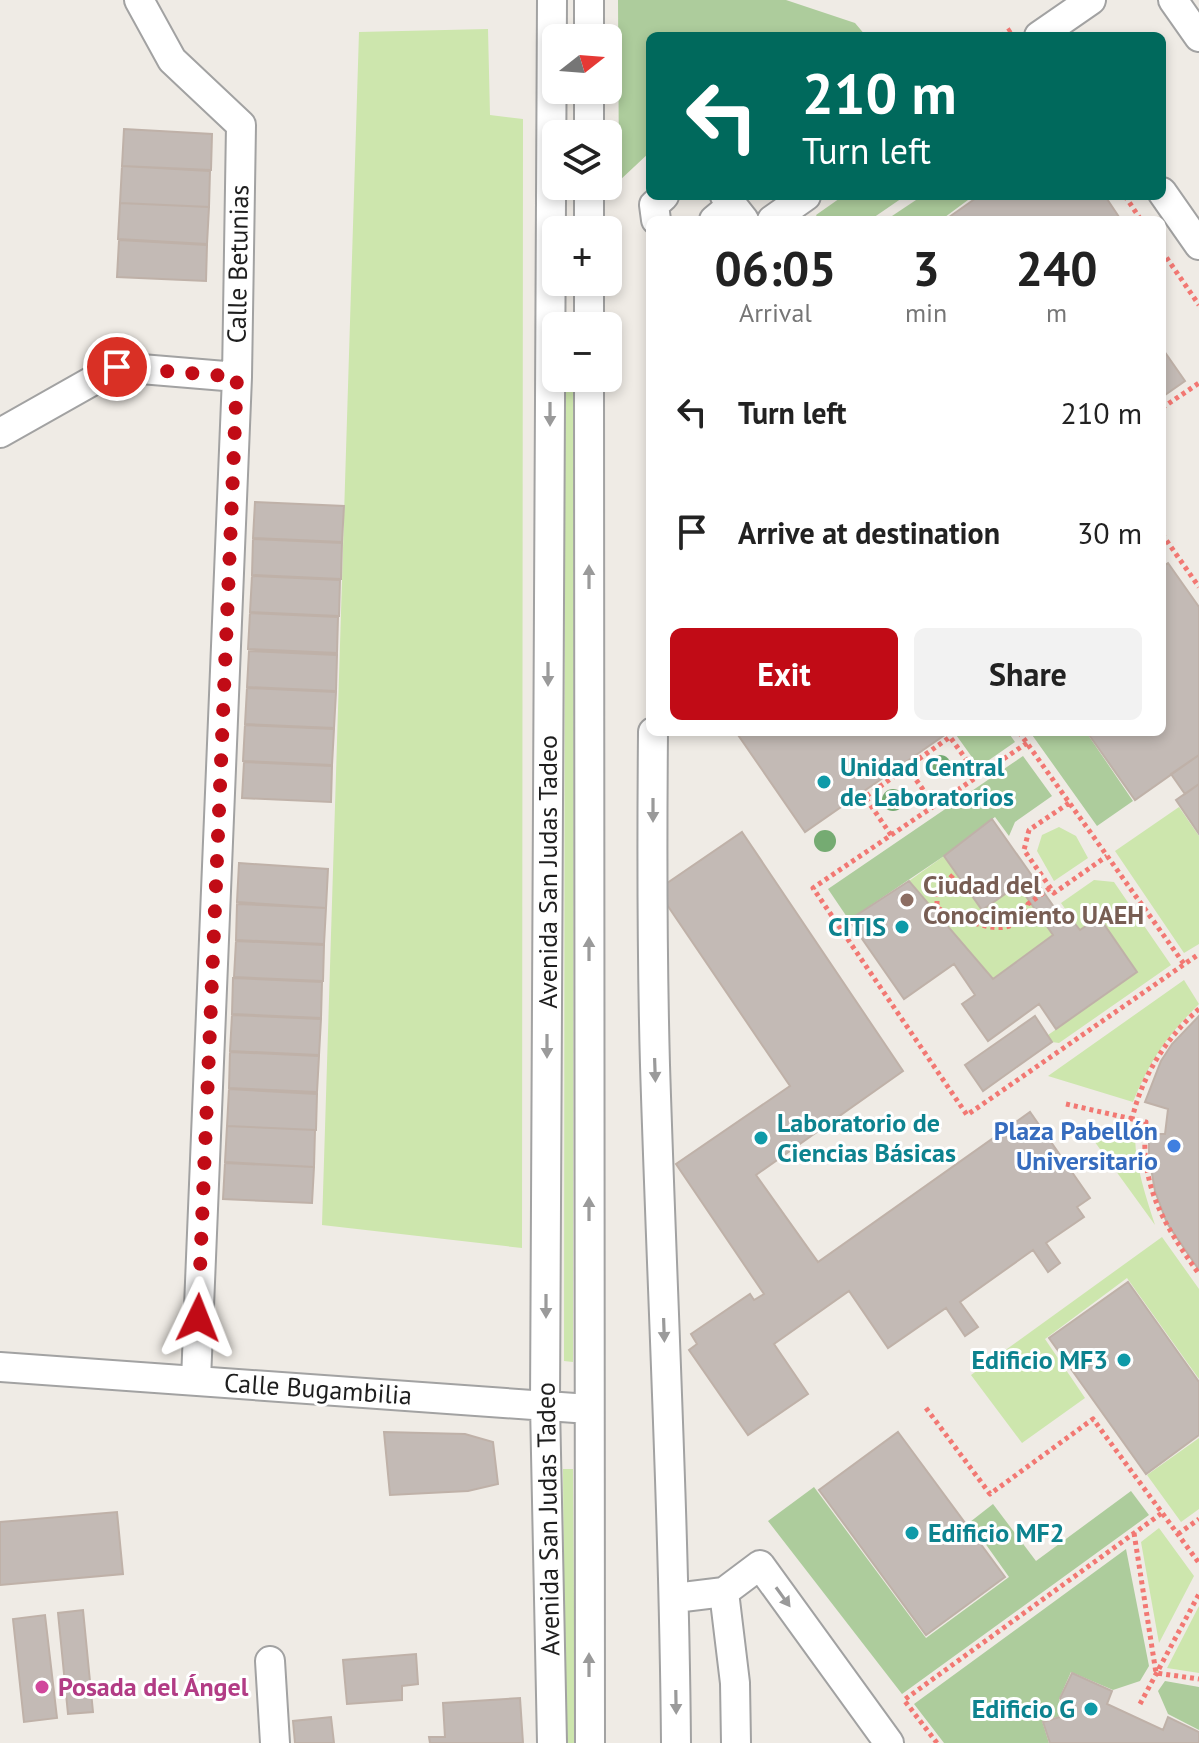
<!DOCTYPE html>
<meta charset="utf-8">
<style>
:root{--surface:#fff;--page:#f2f2f2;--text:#222;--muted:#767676;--accent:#c10b16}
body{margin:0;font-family:"PT Sans",sans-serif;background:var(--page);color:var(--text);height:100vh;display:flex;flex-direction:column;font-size:30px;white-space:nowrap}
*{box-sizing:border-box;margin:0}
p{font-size:26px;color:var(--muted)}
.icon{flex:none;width:44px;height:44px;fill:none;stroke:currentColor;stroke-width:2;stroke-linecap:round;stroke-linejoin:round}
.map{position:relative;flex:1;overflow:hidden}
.side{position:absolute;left:646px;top:216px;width:520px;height:520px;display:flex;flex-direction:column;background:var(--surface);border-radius:12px;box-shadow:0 4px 12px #0003}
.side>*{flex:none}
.top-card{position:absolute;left:646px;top:32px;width:520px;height:168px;border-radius:12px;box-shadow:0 4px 12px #0003;background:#00695c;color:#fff;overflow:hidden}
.needle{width:52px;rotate:73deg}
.tools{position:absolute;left:542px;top:24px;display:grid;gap:16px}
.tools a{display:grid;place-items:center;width:80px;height:80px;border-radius:12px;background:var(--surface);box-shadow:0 4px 12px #0003;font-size:40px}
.pin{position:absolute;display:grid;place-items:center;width:68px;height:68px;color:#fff;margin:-34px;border:4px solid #fff;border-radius:50%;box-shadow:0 2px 8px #0007}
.me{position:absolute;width:88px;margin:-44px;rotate:2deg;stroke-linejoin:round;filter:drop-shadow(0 0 6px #0008)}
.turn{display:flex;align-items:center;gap:28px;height:168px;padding:0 24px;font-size:36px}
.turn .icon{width:104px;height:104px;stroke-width:2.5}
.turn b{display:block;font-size:56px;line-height:68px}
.eta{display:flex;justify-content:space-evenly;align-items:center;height:136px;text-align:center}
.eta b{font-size:48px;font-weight:800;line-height:56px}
.action{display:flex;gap:16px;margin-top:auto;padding:16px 24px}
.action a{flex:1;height:92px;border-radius:12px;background:var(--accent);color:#fff;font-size:32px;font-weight:800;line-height:92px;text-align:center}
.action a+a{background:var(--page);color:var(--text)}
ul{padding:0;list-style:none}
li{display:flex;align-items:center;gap:24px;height:120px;padding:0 24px}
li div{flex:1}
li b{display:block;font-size:30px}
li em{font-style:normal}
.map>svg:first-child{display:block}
.grass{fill:#cde6ad}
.forest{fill:#adcc9c}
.building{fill:#c3bab5;stroke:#bfb1a8;stroke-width:2}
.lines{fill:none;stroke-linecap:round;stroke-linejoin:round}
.minor-casing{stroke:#a2a2a2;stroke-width:32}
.path{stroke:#f27873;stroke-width:5;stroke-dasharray:4 4;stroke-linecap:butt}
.minor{stroke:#fff;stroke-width:28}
.tree{fill:#75ab72}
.oneway{fill:#9a9a9a}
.route{stroke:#c10b16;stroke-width:14;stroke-dasharray:0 25.2}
.culture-dot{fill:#0f9aa8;stroke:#fff;stroke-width:3}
.education-dot{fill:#8d6e63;stroke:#fff;stroke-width:3}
.shop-dot{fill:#3f7fe0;stroke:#fff;stroke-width:3}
.hotel-dot{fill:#d1479c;stroke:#fff;stroke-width:3}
.labels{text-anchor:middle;stroke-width:6;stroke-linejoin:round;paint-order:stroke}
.street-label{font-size:26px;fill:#1e1e1e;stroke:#fff}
.culture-label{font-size:26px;font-weight:bold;fill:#0d838f;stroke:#fff;text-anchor:start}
.education-label{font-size:26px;font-weight:bold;fill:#785e54;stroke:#fff;text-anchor:start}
.shop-label{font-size:26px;font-weight:bold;fill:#366cbe;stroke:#fff;text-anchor:end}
.hotel-label{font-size:26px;font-weight:bold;fill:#b23c85;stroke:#fff;text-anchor:start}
</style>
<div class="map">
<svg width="1199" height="1743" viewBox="0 0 1199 1743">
<rect width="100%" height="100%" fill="#efebe5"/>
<path class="grass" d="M488 29 490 115 523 119 522 1248 322 1225 359 32Z
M565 378H574L573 1362 564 1361Z
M1179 807 1199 836V944L1184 953 1115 851Z
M1059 827 1076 836 1088 858 1054 881 1037 851 1042 835Z
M944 856 982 910 1018 885 1053 935 993 979 909 881Z
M1094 880 1114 882 1171 965 1059 1043 1052 1042 1048 1035 1137 972 1099 917 1080 930 1061 903Z
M1184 980 1199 1004C1166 1037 1151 1059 1133 1102L1048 1076Z
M1084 1127 1135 1138C1136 1168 1146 1197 1155 1225Z
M1162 1237 1199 1289V1379L1127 1278 1045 1339 1085 1398 1022 1443 971 1375Z
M1199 1438V1509L1181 1522 1147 1475Z
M563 1469H573L575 1743H565Z
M1159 1528 1194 1576 1159 1643 1141 1542Z
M1199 1606V1673L1167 1668Z"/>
<path class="forest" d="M618 0H786L855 23 866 36H650V152L619 181Z
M843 196H905L870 220H819L816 215Z
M922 196H965L968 200 941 220H886Z
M954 732H1008L1015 742 979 767Z
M1030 732H1086L1133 801 1097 826Z
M1023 756 1052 796 1015 822 1009 836 995 817 944 856 849 920 828 889Z
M814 1487 926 1638 1009 1577 970 1522 993 1504 1036 1561 1131 1491 1149 1515 902 1694 768 1521Z
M1126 1549 1149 1666 1140 1681 1113 1690 1071 1672 1059 1699 1064 1715 1042 1721 1049 1743H944L914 1704Z
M1165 1681 1199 1687V1730L1168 1714 1158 1691Z"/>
<path class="building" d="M124 129 212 134 211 170 122 166Z
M122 166 210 171 209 207 120 203Z
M979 196H1105L1121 220H945Z
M120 203 209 207 207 244 118 239Z
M119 240 207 245 206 281 117 277Z
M1162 348 1185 381 1162 397Z
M255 502 344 506 342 542 253 538Z
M253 539 342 543 341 579 252 575Z
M1168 563 1199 607V755L1135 800 1087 732H1162V567Z
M252 576 340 580 339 616 250 612Z
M250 613 338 617 337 653 248 649Z
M249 651 337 655 336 691 247 687Z
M247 688 336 692 334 728 245 724Z
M245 725 334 729 332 765 243 761Z
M736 732H949L805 832Z
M1199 755V784L1185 794 1171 774Z
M244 762 332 766 331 802 242 798Z
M1199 784V834L1176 800Z
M992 819 1066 924 1072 920 1080 930 1099 917 1137 972 1056 1029 1039 1004 988 1041 962 1004 975 995 954 964 904 999 849 920 909 881 993 979 1053 935 1018 885 982 910 944 856Z
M742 832 903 1071 756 1175 818 1262 1030 1112 1090 1198 1077 1207 1084 1217 1046 1243 1060 1263 1048 1272 1033 1250 960 1302 978 1327 965 1336 946 1308 888 1348 849 1291 774 1344 808 1394 748 1435 689 1350 697 1344 691 1334 750 1294 754 1300 764 1294 676 1164 790 1086 657 890Z
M239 863 328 869 326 908 237 902Z
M237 904 326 908 324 944 236 940Z
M236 941 324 945 323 981 234 977Z
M233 978 322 982 321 1018 232 1014Z
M232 1015 321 1019 319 1055 230 1051Z
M1035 1016 1052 1042 983 1091 965 1065Z
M1199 1016V1270L1167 1223 1155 1191 1149 1157V1134H1165L1168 1109 1145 1102 1161 1061 1172 1044Z
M230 1052 319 1056 317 1092 229 1088Z
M229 1089 317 1094 316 1130 227 1126Z
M227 1126 315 1130 314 1167 225 1162Z
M225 1163 314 1167 312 1203 223 1199Z
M1128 1282 1199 1382V1435L1146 1474 1049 1338Z
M384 1432 465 1434 493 1442 498 1484 468 1491 390 1495Z
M898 1432 1005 1577 926 1635 819 1490Z
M117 1512 123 1574 0 1585V1522Z
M83 1610 93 1712 68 1714 58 1613Z
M45 1615 57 1718 24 1722 13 1619Z
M416 1654 418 1684 402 1686V1700L347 1704 343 1660Z
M1072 1673 1112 1691 1107 1704 1163 1730 1168 1717 1199 1732V1743H1050L1043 1722 1066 1715 1060 1698Z
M520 1698 523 1743H430L429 1737H445L443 1703Z
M331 1717 334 1743H295L293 1721Z"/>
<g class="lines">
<g class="minor-casing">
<path id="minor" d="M139 0 172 60 241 125 237 377 196 1380
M552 0 545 1405 552 1743
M1173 0 1199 37
M1039 36 1091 0
M589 38V0
M589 134V90
M1162 192 1199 245
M725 196 744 220
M656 220 654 205 664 196
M714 220 732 205
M772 220 806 196
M589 230V186
M589 326V282
M589 378 590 1743
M0 433 117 367 237 377
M653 732C652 843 652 954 655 1065 662 1291 674 1517 676 1743
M0 1367 589 1409
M724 1592 735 1683 736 1743
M675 1598 724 1592 760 1565 889 1743
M270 1661 275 1743"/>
</g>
<path class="path" d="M1001 36 1013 28
M1125 196 1141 220
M1162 251 1199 305
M1162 408 1199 383
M1162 534 1199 587
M1019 732 1184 964
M1027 743 813 888 967 1115 1199 954
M907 767 934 805
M1069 803 1029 830 1024 850 1054 893 1107 856
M891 835 865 797 950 737 978 776
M953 875 937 893V908C965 919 1016 948 1028 904L1050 888
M1199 1009C1166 1038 1142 1076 1132 1119L1146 1122C1139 1185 1164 1225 1199 1274
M1066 1104 1132 1119
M926 1408 990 1494 1093 1419 1199 1563
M1134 1533 1156 1673 1199 1679
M1178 1534 1199 1519
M1140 1704 1199 1594
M937 1743 904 1700 1162 1513"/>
<use href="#minor" class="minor"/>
</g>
<g class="tree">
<circle cx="940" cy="766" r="11"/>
<circle cx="893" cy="800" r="11"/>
<circle cx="825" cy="841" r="11"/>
</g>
<defs><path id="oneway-solid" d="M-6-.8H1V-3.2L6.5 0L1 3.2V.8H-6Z" transform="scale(2)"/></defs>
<g class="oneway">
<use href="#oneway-solid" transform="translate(550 414) rotate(90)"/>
<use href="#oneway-solid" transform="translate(589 577) rotate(-90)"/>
<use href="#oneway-solid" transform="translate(548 674) rotate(90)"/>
<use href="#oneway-solid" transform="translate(653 810) rotate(90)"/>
<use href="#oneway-solid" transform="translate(589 949) rotate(-90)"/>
<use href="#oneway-solid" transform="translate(547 1046) rotate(90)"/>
<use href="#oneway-solid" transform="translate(655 1070) rotate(88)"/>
<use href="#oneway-solid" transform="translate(589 1209) rotate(-90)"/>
<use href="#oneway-solid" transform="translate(546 1306) rotate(90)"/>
<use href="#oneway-solid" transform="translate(664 1330) rotate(88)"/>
<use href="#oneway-solid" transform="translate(783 1597) rotate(54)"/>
<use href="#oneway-solid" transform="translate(589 1665) rotate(-90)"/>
<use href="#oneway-solid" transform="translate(676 1702) rotate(89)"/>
</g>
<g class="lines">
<path class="route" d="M117 367 237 377 198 1318"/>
</g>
<g class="culture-dot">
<circle cx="824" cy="782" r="8"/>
<circle cx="902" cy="927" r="8"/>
<circle cx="761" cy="1138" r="8"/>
<circle cx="1124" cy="1360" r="8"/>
<circle cx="912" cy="1533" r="8"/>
<circle cx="1091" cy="1709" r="8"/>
</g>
<circle class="education-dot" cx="907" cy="900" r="8"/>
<circle class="shop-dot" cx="1174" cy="1146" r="8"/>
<circle class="hotel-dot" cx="42" cy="1687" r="8"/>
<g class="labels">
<g class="street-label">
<text transform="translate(238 264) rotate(-89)" y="9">Calle Betunias</text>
<text transform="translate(548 872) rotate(-90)" y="9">Avenida San Judas Tadeo</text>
<text transform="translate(318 1389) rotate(4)" y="9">Calle Bugambilia</text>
<text transform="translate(548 1519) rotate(-91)" y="9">Avenida San Judas Tadeo</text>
</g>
<g class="culture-label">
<text x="840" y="776">Unidad Central<tspan x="840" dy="30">de Laboratorios</tspan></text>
<text x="886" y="936" text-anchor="end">CITIS</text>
<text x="777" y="1132">Laboratorio de<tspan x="777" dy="30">Ciencias Básicas</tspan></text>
<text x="1108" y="1369" text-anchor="end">Edificio MF3</text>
<text x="928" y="1542">Edificio MF2</text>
<text x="1075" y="1718" text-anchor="end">Edificio G</text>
</g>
<g class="education-label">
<text x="923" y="894">Ciudad del<tspan x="923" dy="30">Conocimiento UAEH</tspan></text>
</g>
<g class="shop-label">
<text x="1158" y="1140">Plaza Pabellón<tspan x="1158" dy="30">Universitario</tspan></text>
</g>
<g class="hotel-label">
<text x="58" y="1696">Posada del Ángel</text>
</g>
</g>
</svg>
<div class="tools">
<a><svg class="needle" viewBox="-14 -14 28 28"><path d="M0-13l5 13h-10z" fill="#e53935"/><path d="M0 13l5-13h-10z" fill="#767676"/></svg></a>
<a><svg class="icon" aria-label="layers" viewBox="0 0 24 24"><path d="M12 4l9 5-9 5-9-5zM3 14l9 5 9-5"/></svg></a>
<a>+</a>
<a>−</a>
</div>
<div class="pin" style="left:117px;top:367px;background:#d93025"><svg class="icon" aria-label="arrive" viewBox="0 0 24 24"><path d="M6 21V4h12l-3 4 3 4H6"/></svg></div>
<svg class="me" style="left:198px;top:1318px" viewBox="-20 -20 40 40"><path d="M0-17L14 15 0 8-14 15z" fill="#c10b16" stroke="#fff" stroke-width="4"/></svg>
<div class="top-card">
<div class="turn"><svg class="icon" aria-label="left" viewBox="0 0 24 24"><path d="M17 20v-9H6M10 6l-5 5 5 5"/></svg><div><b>210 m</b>Turn left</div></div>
</div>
<section class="side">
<div class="eta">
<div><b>06:05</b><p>Arrival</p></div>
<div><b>3</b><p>min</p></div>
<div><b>240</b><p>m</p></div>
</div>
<ul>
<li><svg class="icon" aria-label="left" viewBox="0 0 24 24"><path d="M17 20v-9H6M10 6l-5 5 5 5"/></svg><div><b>Turn left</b></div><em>210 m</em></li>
<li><svg class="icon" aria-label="arrive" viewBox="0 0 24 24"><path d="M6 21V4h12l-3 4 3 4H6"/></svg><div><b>Arrive at destination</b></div><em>30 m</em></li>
</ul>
<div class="action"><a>Exit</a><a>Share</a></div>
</section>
</div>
